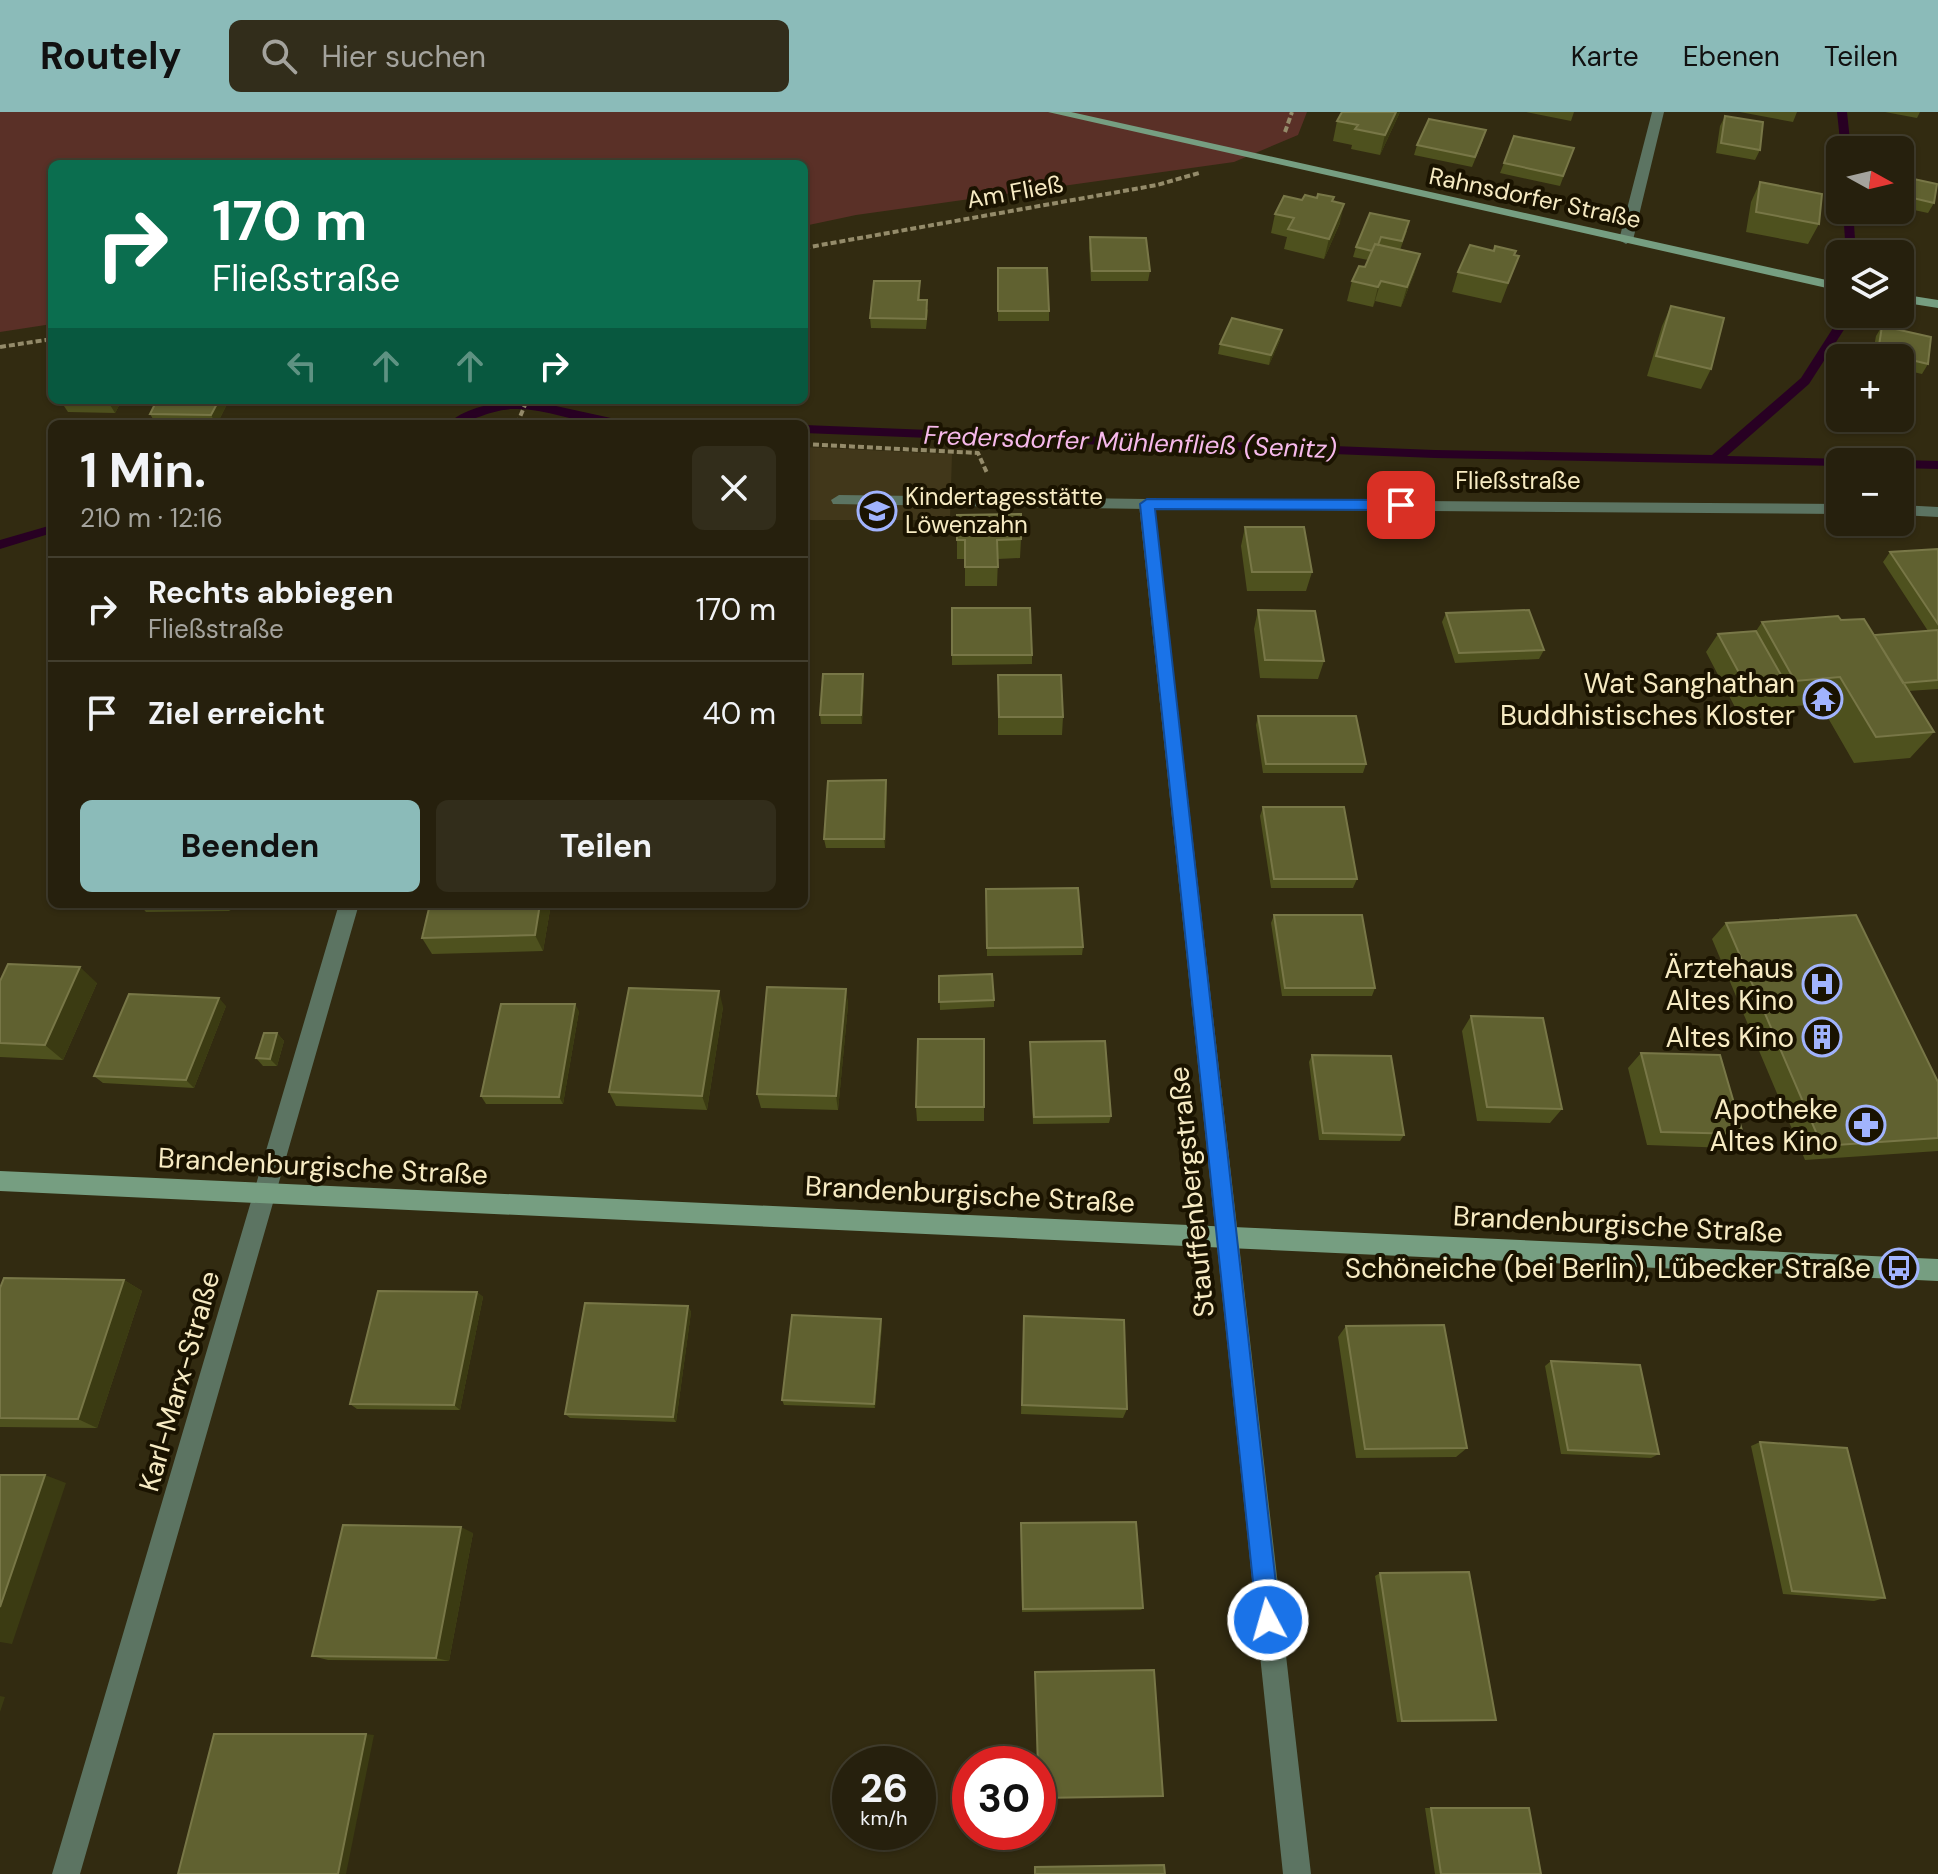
<!DOCTYPE html>
<html lang="de">
<meta charset="utf-8">
<style>
:root{--surface:#26200d;--page:#322d1b;--text:#f1f3f6;--muted:#a4a39d;--line:#423e2e;--accent:#8bbbb9}
body{margin:0;font-family:"DM Sans",sans-serif;background:var(--page);color:var(--text);height:100vh;display:flex;flex-direction:column;font-size:30px;white-space:nowrap}
*{box-sizing:border-box;margin:0}
p{font-size:26px;color:var(--muted)}
.icon{flex:none;width:44px;height:44px;fill:none;stroke:currentColor;stroke-width:2;stroke-linecap:round;stroke-linejoin:round}
.map{position:relative;flex:1;overflow:hidden}
.sheet{position:absolute;left:48px;top:308px;width:760px;height:488px;display:flex;flex-direction:column;background:var(--surface);border-radius:12px;box-shadow:0 2px 6px #0004,0 0 0 2px var(--line)}
.sheet>*{flex:none}
.banner{position:absolute;left:48px;top:48px;width:760px;height:244px;border-radius:12px;box-shadow:0 2px 6px #0004,0 0 0 2px var(--line);background:#0b6e4f;color:#fff;overflow:hidden}
.needle{width:52px;rotate:98deg}
.fabs{position:absolute;left:1826px;top:24px;display:grid;gap:16px}
.fabs a{display:grid;place-items:center;width:88px;height:88px;border-radius:12px;background:var(--surface);box-shadow:0 2px 6px #0004,0 0 0 2px var(--line);font-size:40px}
.speed{position:absolute;left:832px;top:1634px;display:flex;gap:16px;font-size:40px;font-weight:700;text-align:center}
.speed>*{display:grid;place-content:center;width:104px;height:104px;border-radius:50%;background:var(--surface);box-shadow:0 2px 6px #0004,0 0 0 2px var(--line);line-height:1}
.speed small{font-size:20px;font-weight:400}
.speed .limit{border:12px solid #d22;background:#fff;color:#111}
.pin{position:absolute;display:grid;place-items:center;width:68px;height:68px;color:#fff;margin:-34px;border-radius:16px;box-shadow:0 4px 12px #0006}
.me{position:absolute;width:88px;margin:-44px;rotate:354deg;stroke-linejoin:round;filter:drop-shadow(0 0 6px #0008)}
.turn{display:flex;align-items:center;gap:28px;height:168px;padding:0 32px;font-size:36px}
.turn .icon{width:104px;height:104px;stroke-width:2.5}
.turn b{display:block;font-size:56px;line-height:68px}
.lanes{display:flex;align-items:center;height:76px;padding:0 32px;background:#0003;justify-content:center;gap:40px;direction:ltr}
.lanes .off{opacity:.35}
.round{display:grid;place-items:center;flex:none;width:84px;height:84px;border-radius:12px;background:var(--page)}
.overview{display:flex;align-items:center;justify-content:space-between;height:136px;padding:0 32px}
h1{font-size:48px;font-weight:700;line-height:60px}
.primary-button{display:flex;gap:16px;margin-top:auto;padding:16px 32px}
.primary-button a{flex:1;height:92px;border-radius:12px;background:var(--accent);color:#111;font-size:32px;font-weight:700;line-height:92px;text-align:center}
.primary-button a+a{background:var(--page);color:var(--text)}
ul{padding:0;list-style:none}
li{display:flex;align-items:center;gap:24px;height:104px;padding:0 32px;border-top:2px solid var(--line)}
li div{flex:1}
li b{display:block;font-size:30px}
li em{font-style:normal}
header{display:flex;align-items:center;gap:48px;box-sizing:border-box;height:112px;padding:0 40px;background:var(--accent);color:#111}
header strong{font-size:38px}
nav{display:flex;gap:44px;margin-inline-start:auto;font-size:28px}
.search{width:560px;height:72px;background:var(--page);display:flex;align-items:center;gap:20px;box-sizing:border-box;padding:0 28px;border-radius:12px;color:var(--muted);font-size:30px}
.map>svg:first-child{display:block}
.built{fill:#41371a}
.green{fill:#5a3027}
.lines{fill:none;stroke-linecap:round;stroke-linejoin:round}
.stream{fill:#280023;fill-rule:evenodd}
.path{stroke:#948b6a;stroke-width:4;stroke-dasharray:6 3;stroke-linecap:butt}
.lane{fill:#5c7462;fill-rule:evenodd}
.street{fill:#5c7462;fill-rule:evenodd}
.secondary{fill:#769e81;fill-rule:evenodd}
.wall{fill:#4e511e}
.shaded-wall{fill:#3b3b12}
.building{fill:#606130;stroke:#787747;stroke-width:2}
.route{fill:#1a73e8;stroke:#114b97;stroke-width:2}
.labels{text-anchor:middle;stroke-width:8;stroke-linejoin:round;paint-order:stroke}
.far-street-label{font-size:24px;fill:#f7ebc3;stroke:#1a1300}
.far-poi-label{font-size:24px;fill:#f7ebc3;stroke:#1a1300;text-anchor:start}
.far-water-label{font-size:26px;font-style:italic;fill:#f7b9eb;stroke:#1a1300}
.poi-label{font-size:28px;fill:#f7ebc3;stroke:#1a1300;text-anchor:end}
.street-label{font-size:28px;fill:#f7ebc3;stroke:#1a1300}
</style>
<header>
<strong>Routely</strong>
<div class="search"><svg class="icon" aria-label="search" viewBox="0 0 24 24"><circle cx="10" cy="10" r="6"/><path d="M15 15l6 6"/></svg>Hier suchen</div>
<nav><a>Karte</a><a>Ebenen</a><a>Teilen</a></nav>
</header>
<div class="map">
<svg width="1938" height="1762" viewBox="0 0 1938 1762">
<rect width="100%" height="100%" fill="#322b11"/>
<path class="built" d="M804 335 952 342 950 408H810L804 450Z"/>
<path class="green" d="M0 0H1307L1298 23 1234 50 856 103 804 114V52H52V212L0 220Z"/>
<g class="lines">
<path class="stream" d="M1837 0H1847L1851 38H1841Z
M1843 98H1853L1856 142H1846Z
M1842 202H1854L1809 272 1727 344 1844 347 1846 350H1840V354L1435 346 804 321V313L1435 338 1712 343 1801 266Z
M515 289 556 294 620 308 626 312C618 312 609 313 601 312 571 309 544 296 514 297 489 297 470 312 447 312 465 296 491 291 515 289Z
M1900 348 1938 349V357L1900 356V350H1895Z
M52 413V421L0 437V428Z"/>
<path class="path" d="M1285 20 1292 0
M804 136 1157 73 1199 61
M0 235 52 227
M517 312 527 288
M804 332 978 341 987 361"/>
<path class="lane" d="M839 383 1147 387 1155 392 1147 397 833 392 831 388Z"/>
<path class="street" d="M1652 0H1664L1633 128 1626 132 1619 128Z
M1147 387 1840 392V402L1155 397 1311 1762H1283L1139 392Z
M1900 393 1938 395V405L1900 403Z
M339 792H359L80 1762H52Z"/>
<path class="secondary" d="M1048 0H1071L1840 171V179Z
M1900 182 1938 188V196L1900 190Z
M0 1059 1938 1147V1169L0 1079Z"/>
</g>
<path class="wall" d="M1342 0H1400L1380 43 1351 37 1352 33 1333 29 1337 9Z
M1526 0H1574L1571 9Z
M1740 0H1797L1793 10Z
M1885 0H1920L1917 6Z
M1725 4 1760 38 1755 48 1716 41 1720 14Z
M1483 28 1472 55 1414 43 1417 33Z
M1574 36 1560 74 1500 61 1504 51Z
M1900 64 1934 91 1928 101 1900 95Z
M1760 70 1819 112 1808 132 1746 120 1751 90Z
M1334 85 1333 89 1340 111 1324 147 1284 137 1287 125 1271 121 1275 102 1302 88 1317 86Z
M1370 101 1407 119 1400 138 1420 142 1414 162 1401 195 1375 189 1373 195 1347 189 1352 169 1365 155 1368 148 1353 145 1356 135Z
M1090 125 1150 159 1148 169H1091L1089 136Z
M1514 143 1519 144 1501 191 1452 180 1458 160Z
M998 156 1049 199V209H998Z
M920 179V188L928 198 926 217 871 216 870 206Z
M1671 194 1711 257 1701 277 1647 264 1662 214Z
M1882 214 1928 252 1922 262 1900 257V246H1872L1876 224Z
M1280 228 1269 253 1218 242 1220 232Z
M56 288H122L115 301 68 300 64 294H60Z
M229 288 217 312H156L150 302Z
M957 403 1021 427 1020 446 998 447 997 474H965V447H957Z
M1245 415 1312 460 1306 479H1247L1241 434Z
M1938 437V577L1908 579 1934 620 1910 646 1854 651 1820 592 1737 599 1706 540 1718 522 1756 519 1762 510 1841 508 1874 523 1928 519 1883 450 1890 440Z
M952 496 1032 543V552L952 553Z
M1258 498 1324 549 1318 567 1260 566 1254 517Z
M1446 501 1544 538 1539 547 1455 551 1442 510Z
M998 563 1063 605 1062 623H998Z
M864 572 862 612H821L820 603Z
M1258 604 1366 652 1363 661H1263L1256 613Z
M887 677 885 736H826L824 727Z
M1263 695 1357 767 1353 776H1271L1260 704Z
M986 777 1083 835 1082 843 987 844Z
M139 792H232L230 799 146 800Z
M551 792 543 839 432 842 422 826Z
M1274 803 1375 876 1372 884H1282L1271 811Z
M1726 811 1938 970V1039L1805 1048 1712 827Z
M939 864 994 888V895L940 898Z
M0 869 97 871 63 948 0 945Z
M846 877 848 893 838 998 761 996 757 982Z
M226 894 194 976 103 971 94 964Z
M723 895 707 998 616 994 609 980Z
M579 899 563 992H486L481 984Z
M1471 904 1562 997 1550 1011 1477 1009 1462 919Z
M277 921 284 929 277 954H263L256 946Z
M984 927V1009H917L916 995Z
M1030 930 1111 1004 1109 1011 1033 1012Z
M1641 941 1743 1022 1728 1036 1647 1033 1628 956Z
M1312 943 1404 1023 1400 1029 1319 1028 1309 950Z
M124 1168 142 1179 97 1316 0 1315V1176Z
M477 1180 483 1185 460 1298 357 1297 350 1292Z
M688 1194 691 1200 676 1310 570 1306 565 1302Z
M1024 1204 1127 1297 1123 1306 1021 1302Z
M881 1207 882 1213 875 1296 784 1293 782 1288Z
M1346 1214 1467 1336 1456 1345 1356 1346 1338 1225Z
M1551 1249 1659 1342 1651 1346 1561 1342 1545 1254Z
M1760 1330 1885 1486 1874 1489 1783 1482 1751 1334Z
M1021 1411 1143 1496 1141 1498 1022 1500Z
M473 1421 449 1549 328 1548 312 1544Z
M1380 1461 1496 1608 1489 1609 1397 1610 1375 1464Z
M1035 1560 1163 1684 1038 1686Z
M1425 1696H1529L1541 1762H1435Z"/>
<path class="shaded-wall" d="M1396 0H1400L1380 43 1385 23Z
M1344 92 1340 111 1324 147 1329 127Z
M1420 142 1414 162 1401 195 1407 175Z
M1381 169 1375 189 1373 195 1378 175Z
M1282 218 1280 228 1269 253 1271 243Z
M110 288H122L115 301 109 291Z
M219 288H229L217 312H216L211 303Z
M863 562 864 572 862 612 861 603Z
M886 668 887 677 885 736 884 727Z
M223 792H232L230 799Z
M540 792H551L543 839 535 823Z
M80 855 97 871 63 948 45 933Z
M846 877 848 893 838 998 836 984Z
M719 879 723 895 707 998 702 984Z
M219 886 226 894 194 976 186 968Z
M575 892 579 899 563 992 559 985Z
M277 921 284 929 277 954 270 947Z
M124 1168 142 1179 97 1316 78 1307Z
M477 1180 483 1185 460 1298 454 1293Z
M688 1194 691 1200 676 1310 673 1305Z
M881 1207 882 1213 875 1296 874 1292Z
M45 1363 66 1371 12 1532 0 1530V1495Z
M461 1415 473 1421 449 1549 436 1546Z
M0 1584 5 1585 0 1600Z
M366 1622 374 1623 346 1762H338Z"/>
<path class="building" d="M1342 0H1396L1385 23 1355 17 1358 13 1337 9Z
M1725 4 1763 10 1760 38 1721 31Z
M1429 7 1486 18 1475 45 1417 33Z
M1514 24 1574 36 1563 64 1504 51Z
M1900 64 1937 72 1934 91 1900 83Z
M1760 70 1822 82 1819 112 1756 100Z
M1318 82 1334 85 1332 89 1344 92 1329 127 1288 117 1294 106 1275 102 1284 84 1302 88 1305 83 1317 86Z
M1370 101 1409 109 1402 129 1381 125 1378 133 1375 132 1372 139 1356 135Z
M1090 125 1146 126 1150 159H1092Z
M1375 132 1420 142 1407 175 1381 169 1378 175 1352 169 1359 154 1365 155Z
M1470 133 1494 139 1495 134 1516 139 1514 143 1519 144 1508 171 1458 160Z
M998 156H1047L1049 199H998Z
M874 169H920L918 188H927L926 207 870 206Z
M1671 194 1724 206 1711 257 1656 244Z
M1232 206 1282 218 1271 243 1220 232Z
M1882 214 1931 225 1928 252 1878 240Z
M63 288H110L109 291 62 290Z
M157 288H219L211 303 150 302Z
M1021 402V427L997 428 998 455H965V428H957V403Z
M1245 415H1304L1312 460H1252Z
M1938 437V512L1890 440Z
M952 496H1030L1032 543H952Z
M1258 498 1315 499 1324 549 1265 548Z
M1529 498 1544 538 1459 541 1446 501Z
M1838 504 1841 508 1864 507 1934 620 1876 625 1840 565 1795 569 1762 510Z
M1938 518V568L1903 571 1874 523Z
M1756 519 1789 577 1750 581 1718 522Z
M823 562H863L861 603H820Z
M998 563H1061L1063 605H999Z
M1258 604H1356L1366 652H1266Z
M886 668 884 727H824L828 669Z
M1263 695H1344L1357 767H1274Z
M1078 776 1083 835 987 836 986 777Z
M430 792H540L535 823 422 826Z
M1274 803H1362L1375 876H1285Z
M1856 803 1938 970V1026L1822 1034 1726 811Z
M8 852 80 855 45 933 0 931V869Z
M992 862 994 888 939 890V864Z
M767 875 846 877 836 984 757 982Z
M629 876 719 879 702 984 609 980Z
M129 882 219 886 186 968 94 964Z
M501 892H575L559 985 481 984Z
M1471 904 1543 906 1562 997 1487 995Z
M264 921H277L270 947 256 946Z
M918 927H984V995H916Z
M1105 929 1111 1004 1034 1005 1030 930Z
M1641 941 1720 943 1743 1022 1661 1020Z
M1312 943 1391 944 1404 1023 1323 1021Z
M4 1166 124 1168 78 1307 0 1306V1176Z
M378 1179 477 1180 454 1293 350 1292Z
M585 1191 688 1194 673 1305 565 1302Z
M792 1203 881 1207 874 1292 782 1288Z
M1024 1204 1124 1208 1127 1297 1022 1293Z
M1444 1213 1467 1336 1365 1337 1346 1214Z
M1551 1249 1640 1253 1659 1342 1568 1338Z
M1760 1330 1847 1336 1885 1486 1792 1479Z
M0 1363H45L0 1495Z
M1136 1410 1143 1496 1023 1497 1021 1411Z
M343 1413 461 1415 436 1546 312 1544Z
M1469 1460 1496 1608 1402 1609 1380 1461Z
M1154 1558 1163 1684 1039 1686 1035 1560Z
M214 1622H366L338 1762H178Z
M1431 1696H1529L1541 1762H1441Z
M1164 1753 1165 1762H1035V1755Z"/>
<path class="route" d="M1147 387 1401 388 1408 393 1401 398 1155 397 1280 1508 1277 1516 1268 1520 1260 1516 1257 1508 1140 392Z"/>
<defs>
<g id="school-ring" transform="scale(2)"><circle r="9.5" fill="#1a1300" stroke="#a1b3fd" stroke-width="1.5"/><path d="M0-5L7-2L0 1L-7-2ZM-4 1L0 2.5L4 1V4Q0 6-4 4Z" fill="#a1b3fd"/></g>
<g id="temple-ring" transform="scale(2)"><circle r="9.5" fill="#1a1300" stroke="#a1b3fd" stroke-width="1.5"/><path d="M0-6L5-2H3V0L6.5 2.5H4V6H1.5V3h-3V6H-4V2.5H-6.5L-3 0V-2H-5Z" fill="#a1b3fd"/></g>
<g id="hospital-ring" transform="scale(2)"><circle r="9.5" fill="#1a1300" stroke="#a1b3fd" stroke-width="1.5"/><path d="M-5-5h3v3.5h4V-5h3V5h-3V1.5h-4V5h-3Z" fill="#a1b3fd"/></g>
<g id="building-ring" transform="scale(2)"><circle r="9.5" fill="#1a1300" stroke="#a1b3fd" stroke-width="1.5"/><path d="M-4-6H4V6H1V3H-1V6H-4ZM-2.5-4.3h1.7v1.8h-1.7ZM.8-4.3h1.7v1.8H.8ZM-2.5-1h1.7V.8h-1.7ZM.8-1h1.7V.8H.8Z" fill="#a1b3fd"/></g>
<g id="pharmacy-ring" transform="scale(2)"><circle r="9.5" fill="#1a1300" stroke="#a1b3fd" stroke-width="1.5"/><path d="M-2-6h4v4h4v4h-4v4h-4v-4h-4v-4h4Z" fill="#a1b3fd"/></g>
<g id="bus-ring" transform="scale(2)"><circle r="9.5" fill="#1a1300" stroke="#a1b3fd" stroke-width="1.5"/><path d="M-5-6H5V4H4V6H2V4H-2V6H-4V4H-5ZM-3.5-4V0h7V-4ZM-3.5 1.2v1.5H-2V1.2ZM2 1.2v1.5H3.5V1.2Z" fill="#a1b3fd"/></g>
</defs>
<g fill-rule="evenodd">
<use href="#school-ring" x="877" y="399"/>
<use href="#temple-ring" x="1823" y="587"/>
<use href="#hospital-ring" x="1822" y="872"/>
<use href="#building-ring" x="1822" y="925"/>
<use href="#pharmacy-ring" x="1866" y="1013"/>
<use href="#bus-ring" x="1899" y="1156"/>
</g>
<g class="labels">
<g class="far-street-label">
<text transform="translate(1015 80) rotate(-10)" y="8">Am Fließ</text>
<text transform="translate(1535 86) rotate(12)" y="8">Rahnsdorfer Straße</text>
<text x="1518" y="377">Fließstraße</text>
</g>
<g class="far-poi-label">
<text x="905" y="393">Kindertagesstätte<tspan x="905" dy="28">Löwenzahn</tspan></text>
</g>
<g class="far-water-label">
<text transform="translate(1130 330) rotate(2)" y="9">Fredersdorfer Mühlenfließ (Senitz)</text>
</g>
<g class="poi-label">
<text x="1795" y="581">Wat Sanghathan<tspan x="1795" dy="32">Buddhistisches Kloster</tspan></text>
<text x="1794" y="866">Ärztehaus<tspan x="1794" dy="32">Altes Kino</tspan></text>
<text x="1794" y="935">Altes Kino</text>
<text x="1838" y="1007">Apotheke<tspan x="1838" dy="32">Altes Kino</tspan></text>
<text x="1871" y="1166">Schöneiche (bei Berlin), Lübecker Straße</text>
</g>
<g class="street-label">
<text transform="translate(323 1054) rotate(3)" y="10">Brandenburgische Straße</text>
<text transform="translate(1191 1080) rotate(-96)" y="10">Stauffenbergstraße</text>
<text transform="translate(970 1082) rotate(3)" y="10">Brandenburgische Straße</text>
<text transform="translate(1618 1112) rotate(3)" y="10">Brandenburgische Straße</text>
<text transform="translate(179 1269) rotate(-74)" y="10">Karl-Marx-Straße</text>
</g>
</g>
</svg>
<div class="fabs">
<a><svg class="needle" viewBox="-14 -14 28 28"><path d="M0-13l5 13h-10z" fill="#e53935"/><path d="M0 13l5-13h-10z" fill="#a4a39d"/></svg></a>
<a><svg class="icon" aria-label="layers" viewBox="0 0 24 24"><path d="M12 4l9 5-9 5-9-5zM3 14l9 5 9-5"/></svg></a>
<a>+</a>
<a>−</a>
</div>
<div class="speed"><div>26<small>km/h</small></div><div class="limit">30</div></div>
<div class="pin" style="left:1401px;top:393px;background:#d93025"><svg class="icon" aria-label="arrive" viewBox="0 0 24 24"><path d="M6 21V4h12l-3 4 3 4H6"/></svg></div>
<svg class="me" style="left:1268px;top:1508px" viewBox="-20 -20 40 40"><circle r="17" fill="#1a73e8" stroke="#fff" stroke-width="3"/><path d="M0-11L8 9 0 5-8 9z" fill="#fff"/></svg>
<div class="banner">
<div class="turn"><svg class="icon" aria-label="right" viewBox="0 0 24 24"><path d="M7 20v-9h11M14 6l5 5-5 5"/></svg><div><b>170 m</b>Fließstraße</div></div>
<div class="lanes"><svg class="icon off" aria-label="left" viewBox="0 0 24 24"><path d="M17 20v-9H6M10 6l-5 5 5 5"/></svg><svg class="icon off" aria-label="ahead" viewBox="0 0 24 24"><path d="M12 20V5M6 11l6-6 6 6"/></svg><svg class="icon off" aria-label="ahead" viewBox="0 0 24 24"><path d="M12 20V5M6 11l6-6 6 6"/></svg><svg class="icon" aria-label="right" viewBox="0 0 24 24"><path d="M7 20v-9h11M14 6l5 5-5 5"/></svg></div>
</div>
<section class="sheet">
<div class="overview"><div><h1>1 Min.</h1><p>210 m · 12:16</p></div><a class="round"><svg class="icon" aria-label="close" viewBox="0 0 24 24"><path d="M6 6l12 12M18 6L6 18"/></svg></a></div>
<ul>
<li><svg class="icon" aria-label="right" viewBox="0 0 24 24"><path d="M7 20v-9h11M14 6l5 5-5 5"/></svg><div><b>Rechts abbiegen</b><p>Fließstraße</p></div><em>170 m</em></li>
<li><svg class="icon" aria-label="arrive" viewBox="0 0 24 24"><path d="M6 21V4h12l-3 4 3 4H6"/></svg><div><b>Ziel erreicht</b></div><em>40 m</em></li>
</ul>
<div class="primary-button"><a>Beenden</a><a>Teilen</a></div>
</section>
</div>
